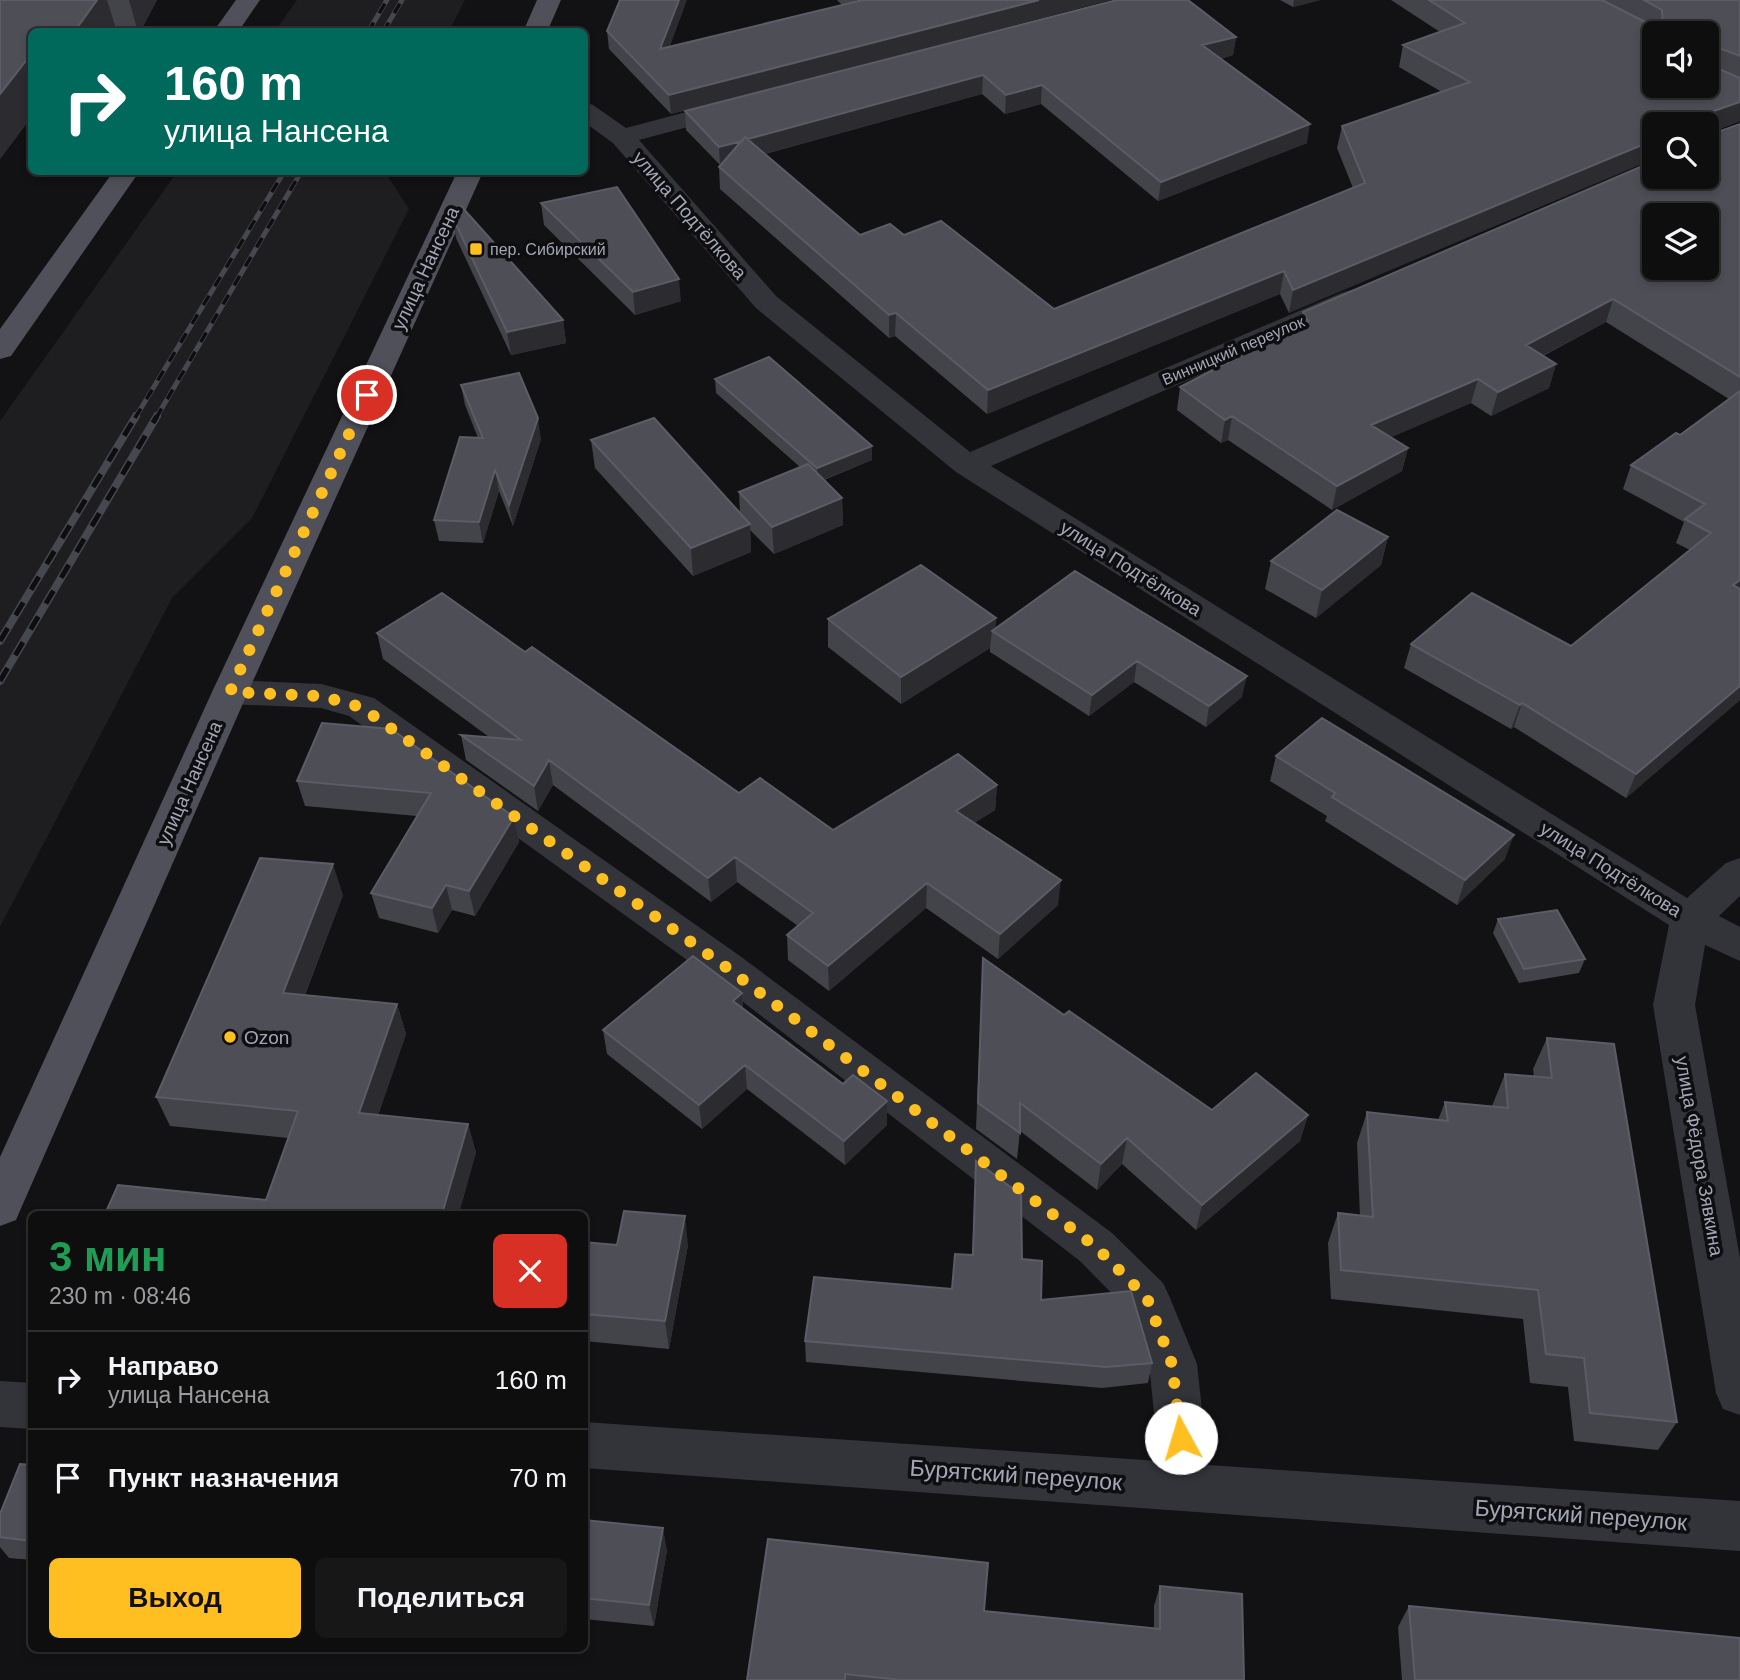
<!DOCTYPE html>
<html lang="ru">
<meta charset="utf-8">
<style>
:root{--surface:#0e0e0f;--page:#171718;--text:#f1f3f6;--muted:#9b9c9e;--line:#2e2e2f;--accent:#ffbf20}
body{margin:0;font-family:Arial,sans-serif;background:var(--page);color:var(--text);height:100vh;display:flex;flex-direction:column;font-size:26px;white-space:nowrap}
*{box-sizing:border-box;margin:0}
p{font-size:23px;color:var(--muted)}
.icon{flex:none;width:38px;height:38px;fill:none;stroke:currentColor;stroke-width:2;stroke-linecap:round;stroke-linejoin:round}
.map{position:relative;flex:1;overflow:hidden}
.details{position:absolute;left:28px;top:1211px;width:560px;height:441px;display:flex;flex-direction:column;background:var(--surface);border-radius:10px;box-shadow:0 4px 10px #0003,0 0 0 2px var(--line)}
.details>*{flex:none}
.top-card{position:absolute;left:28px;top:28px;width:560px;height:147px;border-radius:10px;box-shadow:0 4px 10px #0003,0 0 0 2px var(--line);background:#00695c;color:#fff;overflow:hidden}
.tools{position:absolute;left:1642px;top:21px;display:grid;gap:14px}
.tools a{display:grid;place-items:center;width:77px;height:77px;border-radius:10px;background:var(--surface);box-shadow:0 4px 10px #0003,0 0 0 2px var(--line);font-size:35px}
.pin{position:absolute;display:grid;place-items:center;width:60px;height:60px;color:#fff;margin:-30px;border:4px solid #fff;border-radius:50%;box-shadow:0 2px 7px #0007}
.me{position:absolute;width:77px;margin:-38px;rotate:354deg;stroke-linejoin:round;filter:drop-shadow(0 0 5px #0008)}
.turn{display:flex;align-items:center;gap:24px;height:147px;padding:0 21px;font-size:32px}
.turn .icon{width:91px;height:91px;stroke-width:2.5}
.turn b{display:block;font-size:49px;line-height:60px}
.round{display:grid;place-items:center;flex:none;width:74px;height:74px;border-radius:10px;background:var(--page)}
.overview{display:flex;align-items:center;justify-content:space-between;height:119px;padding:0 21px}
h1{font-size:42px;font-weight:700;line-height:52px;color:#1e9e55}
.cta{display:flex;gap:14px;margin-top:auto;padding:14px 21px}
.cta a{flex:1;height:80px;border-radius:10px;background:var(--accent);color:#111;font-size:28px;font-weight:700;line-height:80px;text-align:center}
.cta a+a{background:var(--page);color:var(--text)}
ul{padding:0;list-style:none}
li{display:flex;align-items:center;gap:21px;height:98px;padding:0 21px;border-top:2px solid var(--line)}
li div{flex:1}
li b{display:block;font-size:26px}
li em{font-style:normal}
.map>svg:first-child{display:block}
.built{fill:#1e1e21}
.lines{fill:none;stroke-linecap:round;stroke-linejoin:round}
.minor{fill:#33343a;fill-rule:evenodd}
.major{fill:#4f5059;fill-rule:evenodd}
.rail-far1-casing{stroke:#46484f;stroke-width:5}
.rail-casing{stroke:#46484f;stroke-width:8}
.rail-far1{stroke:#0e0d0f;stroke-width:3.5;stroke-dasharray:11;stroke-linecap:butt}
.rail{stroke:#0e0d0f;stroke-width:5;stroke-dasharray:15;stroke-linecap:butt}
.wall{fill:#43434a}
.shaded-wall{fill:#2b2b30}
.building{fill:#4d4e56;stroke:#5b5c65;stroke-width:2;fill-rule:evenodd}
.route{stroke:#ffbf20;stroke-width:12;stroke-dasharray:0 21.6}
.poi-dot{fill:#ffbf20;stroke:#0e0d0f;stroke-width:2.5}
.labels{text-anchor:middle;stroke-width:7;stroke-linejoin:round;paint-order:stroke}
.far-poi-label{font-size:16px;fill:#a2a7b6;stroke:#0e0d0f;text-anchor:start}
.far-street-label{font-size:16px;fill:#a2a7b6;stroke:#0e0d0f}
.street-label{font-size:19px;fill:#a2a7b6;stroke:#0e0d0f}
.poi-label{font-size:19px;fill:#a2a7b6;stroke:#0e0d0f;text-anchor:start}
.near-street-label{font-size:23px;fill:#a2a7b6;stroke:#0e0d0f}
</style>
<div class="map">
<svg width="1740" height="1680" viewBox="0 0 1740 1680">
<rect width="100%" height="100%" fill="#121214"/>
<path class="built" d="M297 0H465L449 31H275Z
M177 172H385L409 209 252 518 172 598 0 927V421Z"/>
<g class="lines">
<path class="minor" d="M735 99 744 102 748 107 744 112 639 140 776 296 970 452 1341 293 1351 290 1361 293 1365 299 1361 305 991 466 1687 898 1726 863 1740 858V896L1719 916 1740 927V961L1705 945 1695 1005 1740 1258V1415L1723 1409 1716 1393 1653 1005 1669 925 956 472 756 308 613 143 584 122V102L593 105 626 128Z
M230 680 321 684 374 698 740 956 1112 1233 1163 1283 1170 1298 1197 1364 1208 1465 1740 1501V1551L584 1468V1422L1159 1461 1149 1364 1129 1311 1080 1261 712 978 349 716 321 708 230 704 217 701 212 692 217 683Z
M0 1381 32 1383V1429L0 1427Z"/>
<path class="major" d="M236 0H260L238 32H213Z
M537 0H561L547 32H523Z
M113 172H139L11 356 0 359V329Z
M457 172H483L248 692 22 1206 16 1220 0 1226V1157L212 692Z"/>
<g class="rail-far1-casing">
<path id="rail-far1" d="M368 32 387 0
M383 32 402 0
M135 418 284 172
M156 418 301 172"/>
</g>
<g class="rail-casing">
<path id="rail" d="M0 641 136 416
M0 681 157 416"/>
</g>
<use href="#rail-far1" class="rail-far1"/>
<use href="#rail" class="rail"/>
</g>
<path class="wall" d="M0 0H157L140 32H32V116L0 159Z
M837 0H1110L671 114 609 49 607 31 669 47 842 5Z
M1280 0H1320L1293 7Z
M1391 0H1740V121L1712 132V134L1740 124V700L1626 798 1514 727 1511 729 1404 668 1411 644 1571 646 1690 550 1676 543 1684 522 1623 489 1631 465 1680 435 1729 399 1606 322 1543 356 1556 364 1549 388 1491 416 1471 403 1391 437 1408 448 1402 471 1332 510 1228 440 1221 443 1177 410 1180 387 1301 324 1303 312 1706 177 1654 124 1289 313 1280 294 987 414 895 336 889 338 720 189 719 167 720 165 686 130 685 111 1236 37 1233 55 1220 59 1307 143 1158 201 1041 104 1005 114 982 94 765 154 860 235H904L1054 309 1353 188 1337 148 1342 126 1442 92 1399 67 1403 45 1440 32Z
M541 203 681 301 635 315 544 225Z
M452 216 563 320 566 343 511 355 456 238Z
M715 379 872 446V460L824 480 842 498 843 525 774 554 750 530 751 552 693 576 595 468 591 440 740 514 739 492 800 467 716 393Z
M461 385 541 439 513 526 499 491 483 543 439 541 434 520 478 438 465 405Z
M1388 537 1381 565 1316 618 1265 589 1271 561Z
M1075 571 1242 697 1206 727 1134 682 1089 716 990 652V648L901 704 828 647V619L996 618 995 628Z
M377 633 525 652 739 793 833 830 997 785 995 810 974 823 1058 905 998 959 926 908 829 991 788 960 787 935 798 926 737 882 711 902 553 785 538 811 466 760 461 735 489 737 383 659Z
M322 723 514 817 519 842 475 916 452 910 438 933 379 918 371 893 417 816 305 806 297 781Z
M1276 756 1505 859 1457 905 1325 821 1327 816 1270 781Z
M343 895 305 995 397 1004 406 1034 378 1115 468 1124 476 1153 266 1200 288 1138 170 1126 156 1097Z
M1498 919 1585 959 1579 973 1519 983 1493 933Z
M983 958 1064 1015 1212 1110 1308 1115 1300 1141 1196 1230 1122 1164 1097 1190 1020 1131 1017 1159 976 1129Z
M742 993 743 1008 843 1084 887 1101V1125L845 1165 747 1089 702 1129 607 1054 603 1030Z
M1547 1038 1677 1422 1658 1450 1574 1441 1568 1387 1530 1383 1523 1319 1331 1299 1328 1243 1338 1213 1360 1216 1357 1143 1367 1112 1438 1120 1445 1102 1492 1106 1505 1074 1534 1077 1533 1069Z
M976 1161 1041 1300 1152 1363 1148 1383 1102 1388 806 1362 805 1341 952 1289 972 1255Z
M584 1242 617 1245H688L669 1349 584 1341Z
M32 1465V1560L9 1558 0 1547V1514Z
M584 1520 667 1550 654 1626 584 1619Z
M1160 1586 1244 1680H747L984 1611 1154 1628V1606Z
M1409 1606 1740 1680H1402L1398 1627Z"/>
<path class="shaded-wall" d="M97 0H107L117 32H74Z
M129 0H157L140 32H138Z
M679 0H687L662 68 660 49Z
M1039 0H1110L671 114 669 95Z
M1294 0H1320L1293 7Z
M1236 37 1233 55 1199 64 1202 45Z
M32 53V116L0 159V94Z
M983 75 982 94 720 166 719 147Z
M1042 85 1041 104 1005 114 1006 95Z
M1740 102V121L1706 134 1711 112Z
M1310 124 1307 143 1158 201 1161 182Z
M1654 140V159L1289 313 1293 290Z
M1284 271 1280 294 987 414 988 390Z
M679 279 681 301 635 315 633 292Z
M1613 299 1606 322 1519 368 1526 345Z
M896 313 895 336 889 338V315Z
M563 320 566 343 511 355 507 332Z
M1556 364 1549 388 1491 416 1498 392Z
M1478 379 1471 403 1366 448 1371 425Z
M1232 416 1228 440 1221 443 1225 420Z
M538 418 541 439 513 526 509 505Z
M872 446V460L817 482V468Z
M1408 448 1402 471 1332 510 1337 486Z
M495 470 499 491 483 543 479 522Z
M842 498 843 525 774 554 772 527Z
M750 524 751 552 693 576 691 548Z
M1388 537 1381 565 1316 618 1322 590Z
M1740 580V596L1733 585Z
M996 618 995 633 992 631 990 648 901 704V677Z
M1137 661 1134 682 1089 716 1092 695Z
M1247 676 1242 697 1206 727 1209 706Z
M1740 686V700L1626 798 1636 774Z
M1522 703 1514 727 1511 729 1520 705Z
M549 760 553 785 538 811 534 786Z
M997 785 995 810 954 836 956 811Z
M514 817 519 842 475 916 469 891Z
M1514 835 1505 859 1457 905 1465 880Z
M735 857 737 882 711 902 708 878Z
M333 864 343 895 294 1023 283 993Z
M1061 880 1058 905 998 959 1000 934Z
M927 883 926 908 829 991 828 966Z
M446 885 452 910 438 933 432 908Z
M742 993 744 1017 733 1001Z
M397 1004 406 1034 369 1142 359 1113Z
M745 1065 747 1089 702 1129 699 1105Z
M887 1101V1125L845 1165 844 1141Z
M1308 1115 1300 1141 1196 1230 1202 1205Z
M468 1124 476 1153 459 1214H442Z
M1127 1138 1122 1164 1097 1190 1101 1164Z
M685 1216 688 1245 669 1349 665 1321Z
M663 1528 667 1550 654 1626 649 1605Z"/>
<path class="building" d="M0 0H97L74 32H32V53L0 94Z
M620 0H679L660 49 859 1 858 0H1039L669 95 607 31Z
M1117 0H1188L1236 37 1202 45 1310 124 1161 182 1042 85 1006 95 983 75 748 139 745 137 742 141 719 147 685 111Z
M1429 0H1602L1663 31 1662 10 1644 0H1740V56L1711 45 1712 66 1740 78V102L1711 112 1712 134 1740 124V377L1613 299 1526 345 1556 364 1498 392 1478 379 1371 425 1408 448 1337 486 1232 416 1225 420 1180 387 1308 321 1303 312 1654 161V177H1706V124H1654V140L1293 290 1284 271 988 390 896 313 889 315 719 167 745 137 860 235 890 224 904 235 941 221 1054 309 1365 183 1342 126 1470 82 1403 45 1465 23ZM1654 33H1706V86H1654ZM1654 215H1706V268H1654Z
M617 187 679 279 633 292 541 203Z
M461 206 563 320 507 332 452 216 454 211Z
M769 357 872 446 817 468 715 379Z
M519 373 538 418 509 505 495 470 479 522 434 520 460 437 483 438 461 385Z
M1740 391V580L1733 585 1740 589V686L1636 774 1522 703 1520 705 1411 644 1472 593 1571 646 1711 533 1685 519 1705 504 1631 465 1676 433 1680 435Z
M654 418 750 524 691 548 591 440Z
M808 464 842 498 772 527 739 492Z
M1337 510 1388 537 1322 590 1271 561Z
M921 565 996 618 901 677 828 619Z
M1075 571 1247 676 1209 706 1137 661 1092 695 992 631Z
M442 593 525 652 532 647 739 793 760 778 833 830 958 754 997 785 956 811 1061 880 1000 934 927 883 828 966 787 935 813 913 735 857 708 878 549 760 534 786 461 735 521 740 377 633Z
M1322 718 1514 835 1465 880 1332 797 1335 793 1276 756Z
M322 723 391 729 514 817 469 891 446 885 432 908 371 893 431 793 297 781Z
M260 858 333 864 283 993 397 1004 359 1113 468 1124 442 1214H105L118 1185 266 1200 298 1111 156 1097Z
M1557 910 1585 959 1524 969 1498 919Z
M693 956 742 993 733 1001 843 1084 853 1075 887 1101 844 1141 745 1065 699 1105 603 1030Z
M983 958 1064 1015 1069 1011 1212 1110 1256 1073 1308 1115 1202 1205 1127 1138 1101 1164 1020 1103V1133L978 1103Z
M1547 1038 1614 1044 1677 1422 1590 1413 1584 1358 1546 1354 1538 1290 1341 1270 1338 1213 1373 1217 1367 1112 1448 1121 1445 1102 1508 1108 1505 1074 1552 1078Z
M976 1161 1021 1195 1022 1259 1042 1261 1041 1300 1131 1291 1152 1363 1106 1367 805 1341 814 1277 952 1289 955 1254 973 1255Z
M624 1211 685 1216 665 1321 584 1314V1242L617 1245Z
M20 1464 32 1465V1541L0 1537V1514Z
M584 1520 663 1528 649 1605 584 1598Z
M768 1539 988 1563 984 1611 1160 1629V1586L1242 1594 1244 1680H901L845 1674V1680H747Z
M1409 1606 1740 1638V1680H1415Z"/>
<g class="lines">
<path class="route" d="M367 395 230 692 321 696 361 707 726 967 1096 1247 1147 1298 1172 1364 1181 1438"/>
</g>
<g class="poi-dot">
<rect x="469" y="242" width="14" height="14" rx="3.5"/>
<circle cx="230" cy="1037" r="7"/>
</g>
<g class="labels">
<g class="far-poi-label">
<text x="490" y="255">пер. Сибирский</text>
</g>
<g class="far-street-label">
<text transform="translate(1233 350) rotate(-23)" y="6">Винницкий переулок</text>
</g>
<g class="street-label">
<text transform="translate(690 215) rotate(49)" y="7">улица Подтёлкова</text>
<text transform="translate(425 268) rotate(-65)" y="7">улица Нансена</text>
<text transform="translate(1131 568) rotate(32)" y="7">улица Подтёлкова</text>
<text transform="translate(189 783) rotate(-66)" y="7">улица Нансена</text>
<text transform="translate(1611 869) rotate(32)" y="7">улица Подтёлкова</text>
<text transform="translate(1700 1156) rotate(80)" y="7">улица Фёдора Зявкина</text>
</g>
<g class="poi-label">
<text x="244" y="1044">Ozon</text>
</g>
<g class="near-street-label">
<text transform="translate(1016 1475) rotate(4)" y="8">Бурятский переулок</text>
<text transform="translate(1581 1515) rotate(4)" y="8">Бурятский переулок</text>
</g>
</g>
</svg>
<div class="tools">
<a><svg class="icon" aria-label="sound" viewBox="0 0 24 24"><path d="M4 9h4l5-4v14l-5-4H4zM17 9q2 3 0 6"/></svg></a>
<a><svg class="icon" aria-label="search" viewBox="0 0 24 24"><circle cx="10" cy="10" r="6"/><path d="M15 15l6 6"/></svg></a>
<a><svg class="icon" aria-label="layers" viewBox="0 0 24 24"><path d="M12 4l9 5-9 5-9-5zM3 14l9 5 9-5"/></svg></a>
</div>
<div class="pin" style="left:367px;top:395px;background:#d93025"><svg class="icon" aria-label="arrive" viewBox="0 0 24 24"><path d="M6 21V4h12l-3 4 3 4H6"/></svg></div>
<svg class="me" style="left:1181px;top:1438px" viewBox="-20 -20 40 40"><circle r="19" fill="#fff"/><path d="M0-13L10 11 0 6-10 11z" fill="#ffbf20"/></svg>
<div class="top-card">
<div class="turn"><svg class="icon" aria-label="right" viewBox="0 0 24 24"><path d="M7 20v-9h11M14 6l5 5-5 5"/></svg><div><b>160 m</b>улица Нансена</div></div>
</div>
<section class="details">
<div class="overview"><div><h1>3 мин</h1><p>230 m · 08:46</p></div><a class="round" style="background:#d93025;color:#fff"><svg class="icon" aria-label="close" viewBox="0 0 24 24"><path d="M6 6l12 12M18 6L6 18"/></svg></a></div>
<ul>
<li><svg class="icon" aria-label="right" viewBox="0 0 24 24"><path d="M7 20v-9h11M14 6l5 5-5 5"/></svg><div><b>Направо</b><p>улица Нансена</p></div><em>160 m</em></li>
<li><svg class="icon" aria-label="arrive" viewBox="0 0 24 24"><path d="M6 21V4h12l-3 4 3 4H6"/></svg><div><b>Пункт назначения</b></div><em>70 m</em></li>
</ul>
<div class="cta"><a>Выход</a><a>Поделиться</a></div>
</section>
</div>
